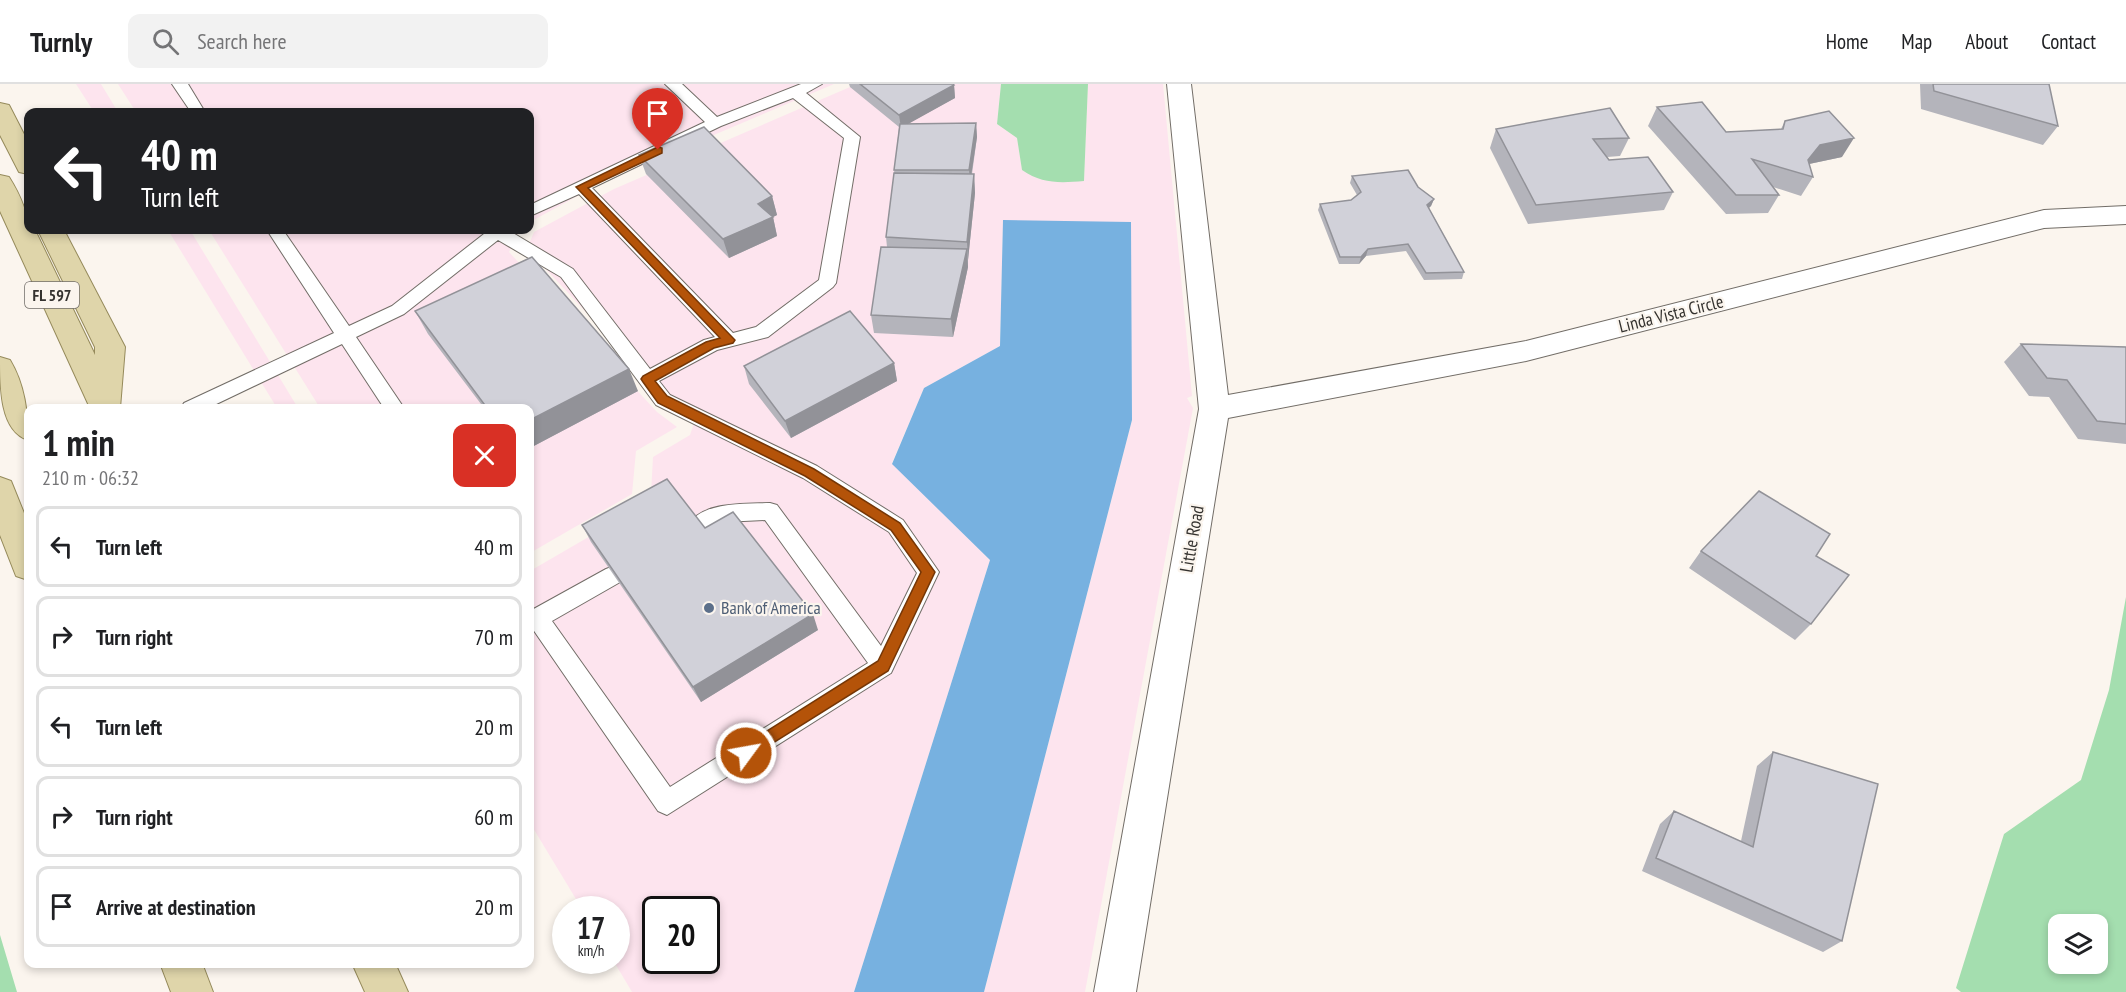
<!DOCTYPE html>
<meta charset="utf-8">
<style>
:root{--surface:#fff;--page:#f2f2f2;--text:#202124;--muted:#757577;--line:#e0e0e0}
body{margin:0;font-family:"PT Sans Narrow",sans-serif;background:var(--page);color:var(--text);height:100vh;display:flex;flex-direction:column;font-size:22px;white-space:nowrap}
*{box-sizing:border-box;margin:0}
p{font-size:20px;color:var(--muted)}
.icon{flex:none;width:33px;height:33px;fill:none;stroke:currentColor;stroke-width:2;stroke-linecap:round;stroke-linejoin:round}
.map{position:relative;flex:1;overflow:hidden}
.sheet{position:absolute;left:24px;top:320px;width:510px;height:564px;display:flex;flex-direction:column;background:var(--surface);border-radius:12px;box-shadow:0 3px 9px #0003}
.sheet>*{flex:none}
.guide{position:absolute;left:24px;top:24px;width:510px;height:126px;border-radius:12px;box-shadow:0 3px 9px #0003;background:#202124;color:#fff;overflow:hidden}
.buttons{position:absolute;left:2048px;top:830px;display:grid;gap:12px}
.buttons a{display:grid;place-items:center;width:60px;height:60px;border-radius:12px;background:var(--surface);box-shadow:0 3px 9px #0003;font-size:30px}
.speed{position:absolute;left:552px;top:812px;display:flex;gap:12px;font-size:30px;font-weight:700;text-align:center}
.speed>*{display:grid;place-content:center;width:78px;height:78px;border-radius:50%;background:var(--surface);box-shadow:0 3px 9px #0003;line-height:1}
.speed small{font-size:15px;font-weight:400}
.speed .limit{border:3px solid #111;border-radius:9px;background:#fff;color:#111}
.pin{position:absolute;display:grid;place-items:center;width:51px;height:51px;color:#fff;margin:-62px -26px;border-radius:50% 50% 50% 0;rotate:-45deg;box-shadow:0 0 6px #0007}
.pin .icon{rotate:45deg}
.me{position:absolute;width:66px;margin:-33px;rotate:58deg;stroke-linejoin:round;filter:drop-shadow(0 0 4px #0008)}
.turn{display:flex;align-items:center;gap:21px;height:126px;padding:0 18px;font-size:27px}
.turn .icon{width:78px;height:78px;stroke-width:2.5}
.turn b{display:block;font-size:42px;line-height:51px}
.round{display:grid;place-items:center;flex:none;width:63px;height:63px;border-radius:12px;background:var(--page)}
.headline{display:flex;align-items:center;justify-content:space-between;height:102px;padding:0 18px}
h1{font-size:36px;font-weight:700;line-height:45px}
ul{padding:0;list-style:none}
li{display:flex;align-items:center;gap:18px;height:81px;margin:0 12px 9px;padding:0 6px;border:3px solid var(--line);border-radius:12px}
li div{flex:1}
li b{display:block;font-size:22px}
li em{font-style:normal}
header{display:flex;align-items:center;gap:36px;box-sizing:border-box;height:84px;padding:0 30px;background:var(--surface);border-bottom:2px solid var(--line)}
header strong{font-size:28px}
nav{display:flex;gap:33px;margin-inline-start:auto;font-size:21px}
.search{width:420px;height:54px;background:var(--page);display:flex;align-items:center;gap:15px;box-sizing:border-box;padding:0 21px;border-radius:12px;color:var(--muted);font-size:22px}
.map>svg:first-child{display:block}
.commercial{fill:#fde4ee;fill-rule:evenodd}
.green{fill:#a4deaf;fill-rule:evenodd}
.water{fill:#77b1e0}
.lines{fill:none;stroke-linecap:round;stroke-linejoin:round}
.lane-casing{stroke:#726d67;stroke-width:2}
.street-casing{stroke:#726d67;stroke-width:2}
.primary-casing{stroke:#958a5b;stroke-width:2}
.lane{fill:#fff;fill-rule:evenodd}
.street{fill:#fff;fill-rule:evenodd}
.primary{fill:#dfd5aa;fill-rule:evenodd}
.wall{fill:#b4b4bb}
.shaded-wall{fill:#929298}
.building{fill:#d1d1d9;stroke:#929298;stroke-width:1.5}
.route{fill:#b45309;stroke:#753606;stroke-width:1.5}
.service-dot{fill:#5c6f8a;stroke:#fbf5ee;stroke-width:2}
.labels{text-anchor:middle;stroke-width:4.5;stroke-linejoin:round;paint-order:stroke}
.shield{fill:#fbf5ee;stroke:#706c68;stroke-width:1.5}
.shield-label{font-size:16px;font-weight:bold;fill:#34322f}
.street-label{font-size:18px;fill:#34322f;stroke:#fbf5ee}
.service-label{font-size:18px;fill:#4e5e75;stroke:#fbf5ee;text-anchor:start}
</style>
<header>
<strong>Turnly</strong>
<div class="search"><svg class="icon" aria-label="search" viewBox="0 0 24 24"><circle cx="10" cy="10" r="6"/><path d="M15 15l6 6"/></svg>Search here</div>
<nav><a>Home</a><a>Map</a><a>About</a><a>Contact</a></nav>
</header>
<div class="map">
<svg width="2126" height="908" viewBox="0 0 2126 908">
<rect width="100%" height="100%" fill="#fbf5ee"/>
<path class="commercial" d="M76 0H101L118 28H94Z
M118 0H834L605 97 530 138V28H136Z
M857 0H1001L997 40 1017 54 1022 86 1084 97 1088 0H1163L1192 312 1187 314 1193 324 1085 908H984L1132 336 1003 136 1000 262 924 304 892 379 990 476 854 908H632L613 876H616V825H582L530 739V487L642 422 651 410 653 373 690 351 694 339 671 319 527 165 534 148 614 105ZM656 825H706V876H656Z
M168 146H190L298 324H277Z
M209 146H520L509 168 657 328 677 343 636 367 632 410 530 469V324H320Z"/>
<path class="green" d="M1001 0H1088L1084 97C1060 99 1042 100 1022 86L1017 54 997 40Z
M2126 513V908H1961L1956 904 2004 750 2081 696 2109 606ZM2058 840H2097V879H2058Z
M0 851 17 908H0Z"/>
<path class="water" d="M1003 136 1131 138 1132 336 984 908H854L990 476 892 380 924 304 1000 262Z"/>
<g class="lines">
<g class="lane-casing">
<path id="lane" d="M172 0H188L205 28H191Z
M665 0H682L717 33 801 0H822L806 9 860 53 836 199 833 203 768 253 717 266 659 297 670 311 817 382 903 436 939 488 891 589 667 731 658 727 530 541V527L606 485 614 482 622 485 625 491 622 497 552 537 670 703 868 579 765 436 723 438 697 451 690 449 687 443C700 417 745 420 770 419L777 421 881 562 917 489 889 448 803 394 656 321 561 193 498 156 404 230 356 253 404 324H384L342 260 208 324H181L184 319 334 249 267 146H283L349 242 392 222 489 146H508L573 185 650 285 704 256 715 253 579 110 530 132V121L705 38ZM793 14 844 54 819 196 756 243 733 249 592 104 721 42Z"/>
</g>
<g class="street-casing">
<path id="street" d="M1167 0H1191L1228 311 1526 257 2044 126 2126 122V140L2044 144 1526 277 1228 334 1136 908H1094L1199 325Z"/>
</g>
<g class="primary-casing">
<path id="primary" d="M0 19 9 21 28 58V90L19 88 0 51Z
M0 91 9 93C19 109 28 127 28 146H35L95 271V263L38 146H64L125 263 120 324H90L0 127Z
M0 273 10 276C25 301 28 329 28 356 0 347 0 304 0 273Z
M0 393 11 397 28 439V496L16 492 0 451Z
M160 879H202L213 908H171Z
M352 879H395L408 908H365Z"/>
</g>
<use href="#lane" class="lane"/>
<use href="#street" class="street"/>
<use href="#primary" class="primary"/>
</g>
<path class="wall" d="M849 0H953L954 1 955 14 907 40 976 39 977 53 972 90H974L975 109 968 176V183L953 253 874 249 871 231 887 163 886 153 894 89 899 43 850 3Z
M1920 0H2049L2058 42 2043 61 1921 25Z
M1657 23 1726 48 1781 45 1785 37 1842 73 1809 80 1813 93 1801 112 1773 103 1779 111 1768 129 1726 130 1648 42Z
M1496 45 1629 54 1620 72 1607 73 1609 76 1673 108 1664 126 1528 140 1490 64Z
M639 71 772 112 777 131 773 133 777 152 729 174 646 90Z
M1352 92 1418 103 1434 115 1431 122 1429 124 1464 188 1462 195 1424 196 1406 167 1366 172 1359 180H1339L1318 126 1320 120 1351 116 1357 111 1350 99Z
M415 227 638 307 530 364V324H484L428 250Z
M2021 260 2126 263V360L2078 355 2049 313 2029 312 2004 278Z
M894 279 897 297 791 354 749 300 744 282Z
M582 441 705 444 818 546 701 618 591 458Z
M1701 467 1816 472 1811 540 1795 556 1689 484Z
M1773 668 1842 857 1823 868 1642 787 1660 740 1674 727 1741 757 1757 682Z"/>
<path class="shaded-wall" d="M954 1 955 14 901 44 899 31Z
M976 39 977 53 970 99 969 86Z
M1854 54 1842 73 1809 80 1808 76 1820 61Z
M974 90 975 109 968 176 967 158Z
M772 112 777 131 771 134 773 133 777 152 729 174 723 155 758 120Z
M1434 115 1431 122 1425 127 1427 121Z
M967 165 968 183 953 253 951 235Z
M1368 165 1366 172 1359 180 1361 173Z
M894 279 897 297 791 354 785 337Z
M629 285 638 307 530 364V336Z
M813 530 818 546 701 618 693 603Z"/>
<path class="building" d="M860 0H953L954 1 899 31Z
M1933 0H2049L2058 42 1934 7Z
M1702 18 1726 48 1783 45 1785 37 1829 27 1854 54 1820 61 1808 76 1813 93 1752 75 1779 111H1736L1657 23Z
M1610 24 1629 54 1593 55 1609 76 1648 73 1673 108 1536 121 1496 45Z
M976 39 969 86H894L900 40Z
M704 43 772 112 758 120 773 133 723 155 639 71Z
M1408 86 1418 103 1434 115 1427 121 1464 188 1426 189 1408 160 1368 165 1361 173H1340L1320 120 1351 116 1361 108 1352 92Z
M894 89 974 90 967 158 886 153Z
M881 163 967 165 951 235 871 231Z
M532 173 629 285 530 336V324H487L415 227Z
M850 227 894 279 785 337 744 282Z
M2021 260 2126 263V340L2097 337 2067 296 2047 294Z
M667 395 705 444 733 428 813 530 693 603 582 441Z
M1759 407 1830 450 1816 472 1849 491 1811 540 1701 467Z
M1773 668 1878 700 1842 857 1656 774 1674 727 1753 763Z"/>
<path class="route" d="M658 63 662 64V69L588 104 735 256 733 259 714 264 655 297 667 312 814 385 900 439 935 488 888 587 746 676 740 674 738 669 740 664 878 577 921 488 891 446 805 392 658 319 643 298 641 295 643 292 706 258 720 254 576 103Z"/>
<circle class="service-dot" cx="709" cy="524" r="6"/>
<g class="labels">
<rect class="shield" x="25" y="198" width="54" height="26" rx="4.5"/>
<g class="shield-label">
<text x="52" y="217">FL 597</text>
</g>
<g class="street-label">
<text transform="translate(1671 230) rotate(-14)" y="6">Linda Vista Circle</text>
<text transform="translate(1192 455) rotate(-80)" y="6">Little Road</text>
</g>
<g class="service-label">
<text x="721" y="530">Bank of America</text>
</g>
</g>
</svg>
<div class="buttons">
<a><svg class="icon" aria-label="layers" viewBox="0 0 24 24"><path d="M12 4l9 5-9 5-9-5zM3 14l9 5 9-5"/></svg></a>
</div>
<div class="speed"><div>17<small>km/h</small></div><div class="limit">20</div></div>
<div class="pin" style="left:658px;top:66px;background:#d93025"><svg class="icon" aria-label="arrive" viewBox="0 0 24 24"><path d="M6 21V4h12l-3 4 3 4H6"/></svg></div>
<svg class="me" style="left:746px;top:669px" viewBox="-20 -20 40 40"><circle r="17" fill="#b45309" stroke="#fff" stroke-width="3"/><path d="M0-11L8 9 0 5-8 9z" fill="#fff"/></svg>
<div class="guide">
<div class="turn"><svg class="icon" aria-label="left" viewBox="0 0 24 24"><path d="M17 20v-9H6M10 6l-5 5 5 5"/></svg><div><b>40 m</b>Turn left</div></div>
</div>
<section class="sheet">
<div class="headline"><div><h1>1 min</h1><p>210 m · 06:32</p></div><a class="round" style="background:#d93025;color:#fff"><svg class="icon" aria-label="close" viewBox="0 0 24 24"><path d="M6 6l12 12M18 6L6 18"/></svg></a></div>
<ul>
<li><svg class="icon" aria-label="left" viewBox="0 0 24 24"><path d="M17 20v-9H6M10 6l-5 5 5 5"/></svg><div><b>Turn left</b></div><em>40 m</em></li>
<li><svg class="icon" aria-label="right" viewBox="0 0 24 24"><path d="M7 20v-9h11M14 6l5 5-5 5"/></svg><div><b>Turn right</b></div><em>70 m</em></li>
<li><svg class="icon" aria-label="left" viewBox="0 0 24 24"><path d="M17 20v-9H6M10 6l-5 5 5 5"/></svg><div><b>Turn left</b></div><em>20 m</em></li>
<li><svg class="icon" aria-label="right" viewBox="0 0 24 24"><path d="M7 20v-9h11M14 6l5 5-5 5"/></svg><div><b>Turn right</b></div><em>60 m</em></li>
<li><svg class="icon" aria-label="arrive" viewBox="0 0 24 24"><path d="M6 21V4h12l-3 4 3 4H6"/></svg><div><b>Arrive at destination</b></div><em>20 m</em></li>
</ul>
</section>
</div>
